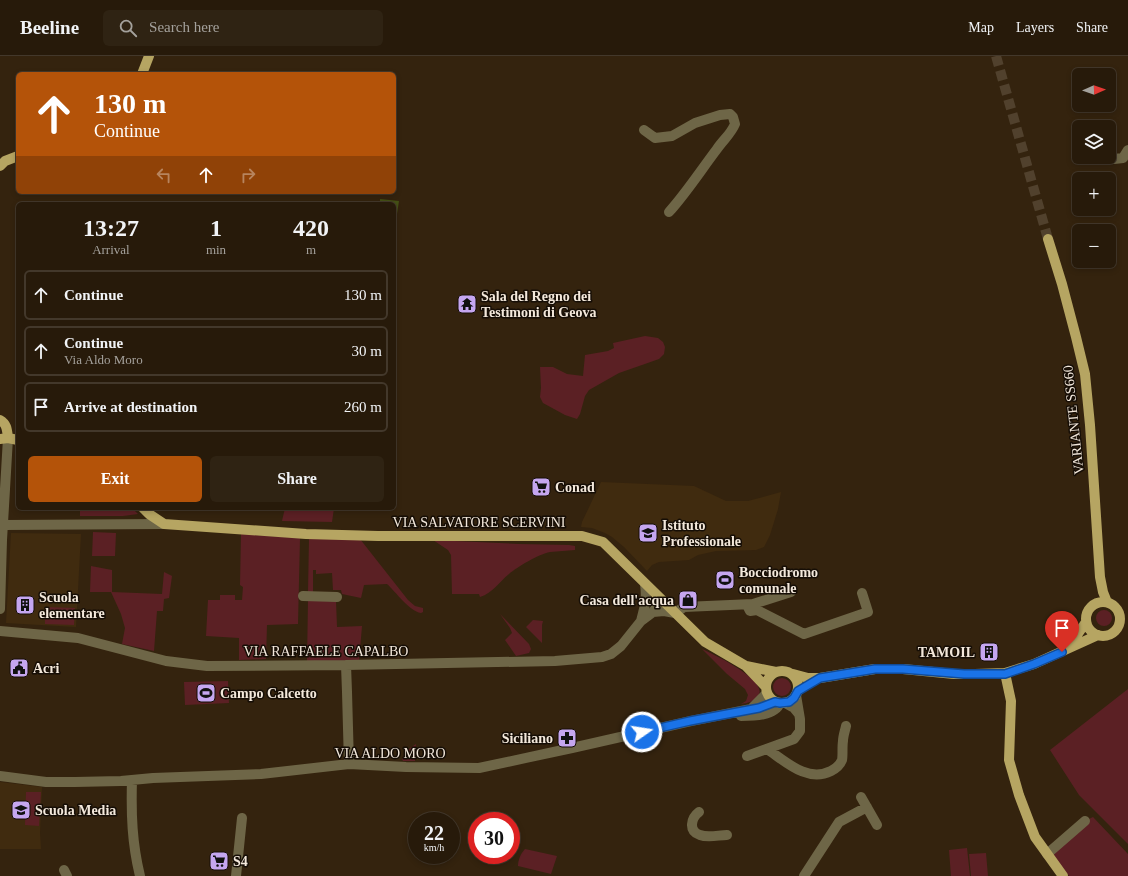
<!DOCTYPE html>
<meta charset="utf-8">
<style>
:root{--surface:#271a0a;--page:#2f2313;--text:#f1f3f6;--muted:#a4a19c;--line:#43382b;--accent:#b45309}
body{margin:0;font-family:"Times New Roman",serif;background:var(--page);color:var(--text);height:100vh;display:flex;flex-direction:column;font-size:15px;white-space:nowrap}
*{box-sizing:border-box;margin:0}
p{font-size:13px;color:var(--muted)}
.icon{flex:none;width:22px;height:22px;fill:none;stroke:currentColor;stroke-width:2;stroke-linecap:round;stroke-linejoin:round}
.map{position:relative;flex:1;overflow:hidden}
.details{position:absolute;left:16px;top:146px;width:380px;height:308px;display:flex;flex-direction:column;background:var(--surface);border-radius:6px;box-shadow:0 2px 6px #0003,0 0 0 1px var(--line)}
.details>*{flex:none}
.top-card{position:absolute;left:16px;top:16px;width:380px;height:122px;border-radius:6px;box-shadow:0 2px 6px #0003,0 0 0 1px var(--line);background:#b45309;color:#fff;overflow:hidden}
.needle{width:26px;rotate:88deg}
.controls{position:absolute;left:1072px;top:12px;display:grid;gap:8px}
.controls a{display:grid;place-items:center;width:44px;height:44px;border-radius:6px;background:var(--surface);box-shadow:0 2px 6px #0003,0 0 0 1px var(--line);font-size:20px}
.speed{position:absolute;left:408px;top:756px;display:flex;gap:8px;font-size:20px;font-weight:700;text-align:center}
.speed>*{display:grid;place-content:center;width:52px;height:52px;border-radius:50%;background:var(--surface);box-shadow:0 2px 6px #0003,0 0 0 1px var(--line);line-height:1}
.speed small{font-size:10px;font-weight:400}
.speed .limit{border:6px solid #d22;background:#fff;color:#111}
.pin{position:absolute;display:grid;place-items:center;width:34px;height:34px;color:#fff;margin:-41px -17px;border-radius:50% 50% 50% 0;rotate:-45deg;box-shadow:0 0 4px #0007}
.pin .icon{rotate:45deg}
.me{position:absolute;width:44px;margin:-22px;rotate:77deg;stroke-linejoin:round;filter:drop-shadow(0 0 3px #0008)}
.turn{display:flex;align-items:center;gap:14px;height:84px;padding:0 12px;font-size:18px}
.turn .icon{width:52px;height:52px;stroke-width:2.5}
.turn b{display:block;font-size:28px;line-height:34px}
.lanes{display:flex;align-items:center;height:38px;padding:0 12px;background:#0003;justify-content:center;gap:20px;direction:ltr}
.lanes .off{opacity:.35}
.eta{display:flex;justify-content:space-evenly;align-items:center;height:68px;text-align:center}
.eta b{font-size:24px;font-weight:800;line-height:28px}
.button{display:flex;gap:8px;margin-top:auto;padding:8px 12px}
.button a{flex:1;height:46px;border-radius:6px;background:var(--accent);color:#fff;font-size:16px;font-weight:800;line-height:46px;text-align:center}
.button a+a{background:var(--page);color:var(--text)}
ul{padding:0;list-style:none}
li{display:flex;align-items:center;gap:12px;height:50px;margin:0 8px 6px;padding:0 4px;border:2px solid var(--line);border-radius:6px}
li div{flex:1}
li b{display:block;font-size:15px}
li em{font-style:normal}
header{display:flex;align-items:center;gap:24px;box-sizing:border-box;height:56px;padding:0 20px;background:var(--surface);border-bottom:1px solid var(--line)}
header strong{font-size:19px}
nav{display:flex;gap:22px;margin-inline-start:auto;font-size:14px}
.search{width:280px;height:36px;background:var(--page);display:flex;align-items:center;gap:10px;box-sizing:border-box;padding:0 14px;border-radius:6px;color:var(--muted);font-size:15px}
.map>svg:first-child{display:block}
.built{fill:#402b0f}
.green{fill:#5b2024}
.water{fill:#445015}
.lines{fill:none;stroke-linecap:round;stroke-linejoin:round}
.major-tunnel{stroke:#51412d;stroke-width:10;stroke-dasharray:10 5;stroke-linecap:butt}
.minor{stroke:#6e6647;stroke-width:10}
.major{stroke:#b6a562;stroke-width:10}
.route-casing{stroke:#114b97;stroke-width:10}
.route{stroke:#1a73e8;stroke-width:7}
.labels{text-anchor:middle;stroke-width:3;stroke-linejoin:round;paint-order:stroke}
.poi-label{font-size:14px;font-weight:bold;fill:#f3e8db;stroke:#160e06;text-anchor:start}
.street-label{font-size:14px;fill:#f3e8db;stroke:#160e06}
</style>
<header>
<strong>Beeline</strong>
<div class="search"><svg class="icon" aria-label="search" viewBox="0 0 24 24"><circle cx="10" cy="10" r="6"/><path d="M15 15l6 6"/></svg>Search here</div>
<nav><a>Map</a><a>Layers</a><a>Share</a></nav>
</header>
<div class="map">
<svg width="1128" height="820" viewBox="0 0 1128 820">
<rect width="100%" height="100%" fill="#34230e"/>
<path class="built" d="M601 426 694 430 726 445H748L781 436 778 453 770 479 764 491 756 494 716 495 698 499 689 504 659 506 652 509 647 515 624 491 612 481 605 477 592 472 581 471 582 466Z
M11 477 81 478 76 571 6 567Z
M0 726 42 731 40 777 41 793H0Z"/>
<path class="green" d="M645 280 658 282 663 286 665 291 664 298 659 303 642 309 619 317 589 334 585 340 580 358 577 363 565 359 543 347 540 341 541 332 540 311H553L567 318 583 320 585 299 608 295 614 292 613 287Z
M80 452H132L138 458 123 460H80Z
M285 452H334L332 466 282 465Z
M93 476 116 477 115 500H92Z
M241 478 300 482 298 568 267 569 266 603 239 604V582L206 580 208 544H220V539H235V544H242L243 531 240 529Z
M309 482 360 483 408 544 415 550 423 552V556L421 557C409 555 396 536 387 528L364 529 361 542 342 538 341 534H333L332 517 316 518V514H313V536H308Z
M433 484 519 488 569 489 575 490V494C567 495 558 495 550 496 539 498 517 511 509 518 499 526 493 537 480 541L479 538H452L451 499 448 494Z
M91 510 112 514V536L162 538 164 516 172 520 169 542 164 543 163 555H157L154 595 122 588 125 572 121 558 111 536H90Z
M308 544 336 545 337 571 362 570 359 606H307Z
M45 551 75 552 74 569 45 568Z
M1096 562a8 8 0 1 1 16 0a8 8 0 1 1-16 0Z
M500 558 529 588 531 593 529 597 516 600 505 584 512 577 510 572Z
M533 564 543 565 542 569V587L526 571Z
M702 593C713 598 770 625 758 640 753 646 748 647 741 648L746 645 748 639 745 633 727 618Z
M773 631a9 9 0 1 1 18 0a9 9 0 1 1-18 0Z
M228 625 229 647 185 649 184 626Z
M1128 633V788L1079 739 1050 694Z
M416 688 415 705H403L402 703 410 692Z
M26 736H41L39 770 25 769Z
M1093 761 1128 798V820H1069L1053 800 1058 791 1089 763Z
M967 792 970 820H951L949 794Z
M525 793 557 800 551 818 518 810C518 804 521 797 525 793Z
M986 797 988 820H971L969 798Z"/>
<path class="water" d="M380 143 399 145 397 158 394 157V148H378L380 146Z"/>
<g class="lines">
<path class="major-tunnel" d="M996 0 1048 183"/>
<path class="minor" d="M644 74 655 82 672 80 695 67 720 59 730 58 733 61 735 68C731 78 723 84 717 93 701 114 687 136 669 156
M1109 98 1114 103 1123 102 1128 94
M3 469 164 468
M303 540 337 541
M747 549 750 555 757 554 804 578 868 556 862 537
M0 553 2 484 8 382
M653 556 664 555 675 557 684 551 753 548 791 536
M641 565C645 550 647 543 645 528
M0 575 78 582 166 605 207 610 346 609 555 605 602 601 611 598 621 590 641 565 653 556 658 549 659 542
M346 609 347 636 349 708
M785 647 794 652 799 658
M751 653 767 637
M741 660C753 660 775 660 780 647
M767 693C785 705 807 727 831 715 835 713 840 709 842 704 843 699 842 691 843 685 843 680 845 675 846 670
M747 700 794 683 800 675V663L796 639
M0 720 46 726H75L121 725 153 722 261 718 349 708 406 711 479 712 572 692 691 665 751 653 775 646
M132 724C131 758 132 787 140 820
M861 741 877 769
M699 756C691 762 688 775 700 779 708 782 719 779 727 779
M1047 798 1085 765
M64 814 67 820
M236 820 242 762
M804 820 839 766 867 751"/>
<path class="major" d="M142 18 149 0
M0 110 5 105 18 100
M1048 183 1062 228 1076 281 1085 318 1090 369 1100 521 1103 536 1107 546
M0 364C7 368 7 374 8 382
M0 383 8 382 18 384
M143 452 149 458 164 468 306 478 378 480H582L603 486 705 586 746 610 766 631
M1086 563a17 17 0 1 1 34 0a17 17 0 1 1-34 0Z
M1067 591 1073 585 1086 566
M746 610 776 616
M766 631a16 16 0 1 1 32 0a16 16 0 1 1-32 0Z
M1005 617 1011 645 1009 704 1019 739 1035 781 1063 820
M793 618 808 622H820L875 613H903L954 618H975L1005 617 1034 608 1098 579"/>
</g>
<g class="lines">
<g class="route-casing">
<path id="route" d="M642 676 690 665 759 652 775 646 780 647 789 646 794 642 798 635 820 622 875 613H903L964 618H1005L1034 608 1062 596"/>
</g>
<use href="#route" class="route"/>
</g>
<defs>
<g id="temple-square" transform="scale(1)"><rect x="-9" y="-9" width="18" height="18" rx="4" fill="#c5a6f0" stroke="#160e06"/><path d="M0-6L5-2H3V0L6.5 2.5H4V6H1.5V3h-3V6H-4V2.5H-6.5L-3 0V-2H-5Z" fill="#111"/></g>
<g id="supermarket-square" transform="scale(1)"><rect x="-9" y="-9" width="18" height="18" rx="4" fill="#c5a6f0" stroke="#160e06"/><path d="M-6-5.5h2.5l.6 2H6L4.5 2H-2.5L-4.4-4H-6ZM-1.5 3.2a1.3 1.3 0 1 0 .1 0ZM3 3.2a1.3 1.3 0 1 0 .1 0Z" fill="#111"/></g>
<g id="school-square" transform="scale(1)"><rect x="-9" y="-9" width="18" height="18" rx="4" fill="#c5a6f0" stroke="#160e06"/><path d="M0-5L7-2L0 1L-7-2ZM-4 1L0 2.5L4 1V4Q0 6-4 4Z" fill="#111"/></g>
<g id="stadium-square" transform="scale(1)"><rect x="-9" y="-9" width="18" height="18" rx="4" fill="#c5a6f0" stroke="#160e06"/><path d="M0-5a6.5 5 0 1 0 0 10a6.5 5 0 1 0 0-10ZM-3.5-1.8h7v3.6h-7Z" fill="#111"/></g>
<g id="shop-square" transform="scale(1)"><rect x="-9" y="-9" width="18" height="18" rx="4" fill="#c5a6f0" stroke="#160e06"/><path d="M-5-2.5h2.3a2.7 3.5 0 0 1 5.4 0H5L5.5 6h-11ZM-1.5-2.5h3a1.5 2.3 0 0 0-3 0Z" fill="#111"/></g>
<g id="building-square" transform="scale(1)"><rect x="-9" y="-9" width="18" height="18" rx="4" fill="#c5a6f0" stroke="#160e06"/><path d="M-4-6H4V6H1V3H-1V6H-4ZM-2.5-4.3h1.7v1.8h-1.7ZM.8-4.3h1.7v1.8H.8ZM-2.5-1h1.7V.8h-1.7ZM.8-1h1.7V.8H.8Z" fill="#111"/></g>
<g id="civic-square" transform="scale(1)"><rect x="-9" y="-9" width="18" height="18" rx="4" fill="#c5a6f0" stroke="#160e06"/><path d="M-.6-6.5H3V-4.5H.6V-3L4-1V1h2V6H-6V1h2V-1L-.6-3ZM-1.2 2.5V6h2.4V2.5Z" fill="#111"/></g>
<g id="pharmacy-square" transform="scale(1)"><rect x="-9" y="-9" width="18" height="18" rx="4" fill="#c5a6f0" stroke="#160e06"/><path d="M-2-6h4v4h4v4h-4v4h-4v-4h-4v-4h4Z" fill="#111"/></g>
</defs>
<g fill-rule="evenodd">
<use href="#temple-square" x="467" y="248"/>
<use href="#supermarket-square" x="541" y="431"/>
<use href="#school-square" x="648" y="477"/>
<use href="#stadium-square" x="725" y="524"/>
<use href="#shop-square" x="688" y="544"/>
<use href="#building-square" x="25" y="549"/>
<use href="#building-square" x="989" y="596"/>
<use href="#civic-square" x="19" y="612"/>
<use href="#stadium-square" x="206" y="637"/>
<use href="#pharmacy-square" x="567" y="682"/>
<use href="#school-square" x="21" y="754"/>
<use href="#supermarket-square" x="219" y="805"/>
</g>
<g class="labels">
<g class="poi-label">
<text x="481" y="245">Sala del Regno dei<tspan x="481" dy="16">Testimoni di Geova</tspan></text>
<text x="555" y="436">Conad</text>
<text x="662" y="474">Istituto<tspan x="662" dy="16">Professionale</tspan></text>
<text x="739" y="521">Bocciodromo<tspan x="739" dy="16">comunale</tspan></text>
<text x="39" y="546">Scuola<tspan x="39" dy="16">elementare</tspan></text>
<text x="674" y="549" text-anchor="end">Casa dell'acqua</text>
<text x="975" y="601" text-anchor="end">TAMOIL</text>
<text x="33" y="617">Acri</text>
<text x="220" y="642">Campo Calcetto</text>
<text x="553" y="687" text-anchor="end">Siciliano</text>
<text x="35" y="759">Scuola Media</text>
<text x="233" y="810">S4</text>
</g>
<g class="street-label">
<text transform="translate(1073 364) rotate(-96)" y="5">VARIANTE SS660</text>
<text x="479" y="471">VIA SALVATORE SCERVINI</text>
<text x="326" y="600">VIA RAFFAELE CAPALBO</text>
<text x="390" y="702">VIA ALDO MORO</text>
</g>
</g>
</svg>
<div class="controls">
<a><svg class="needle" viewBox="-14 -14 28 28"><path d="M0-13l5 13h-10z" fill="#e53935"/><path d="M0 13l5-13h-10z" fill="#a4a19c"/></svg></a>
<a><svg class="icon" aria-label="layers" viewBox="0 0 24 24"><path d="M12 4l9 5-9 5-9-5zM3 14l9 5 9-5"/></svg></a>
<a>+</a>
<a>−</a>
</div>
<div class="speed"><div>22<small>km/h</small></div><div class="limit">30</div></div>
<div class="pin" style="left:1062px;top:596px;background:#d93025"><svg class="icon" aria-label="arrive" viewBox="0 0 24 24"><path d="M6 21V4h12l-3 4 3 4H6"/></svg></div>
<svg class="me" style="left:642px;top:676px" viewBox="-20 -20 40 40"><circle r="17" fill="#1a73e8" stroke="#fff" stroke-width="3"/><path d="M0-11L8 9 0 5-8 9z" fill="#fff"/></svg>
<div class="top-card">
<div class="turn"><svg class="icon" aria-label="ahead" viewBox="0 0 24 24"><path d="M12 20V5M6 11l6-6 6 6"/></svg><div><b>130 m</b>Continue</div></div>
<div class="lanes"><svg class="icon off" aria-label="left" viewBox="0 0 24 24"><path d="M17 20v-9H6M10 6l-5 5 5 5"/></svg><svg class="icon" aria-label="ahead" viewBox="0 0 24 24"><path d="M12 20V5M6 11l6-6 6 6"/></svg><svg class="icon off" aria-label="right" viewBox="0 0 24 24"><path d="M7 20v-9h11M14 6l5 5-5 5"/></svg></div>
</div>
<section class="details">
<div class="eta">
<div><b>13:27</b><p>Arrival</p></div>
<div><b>1</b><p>min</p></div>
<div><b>420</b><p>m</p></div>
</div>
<ul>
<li><svg class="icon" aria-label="ahead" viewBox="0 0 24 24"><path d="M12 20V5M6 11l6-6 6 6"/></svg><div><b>Continue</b></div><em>130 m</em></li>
<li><svg class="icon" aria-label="ahead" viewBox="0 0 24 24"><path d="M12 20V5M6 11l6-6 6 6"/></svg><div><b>Continue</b><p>Via Aldo Moro</p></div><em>30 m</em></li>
<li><svg class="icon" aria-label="arrive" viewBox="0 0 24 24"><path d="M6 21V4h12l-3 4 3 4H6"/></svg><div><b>Arrive at destination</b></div><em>260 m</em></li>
</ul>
<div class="button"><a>Exit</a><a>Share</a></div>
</section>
</div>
